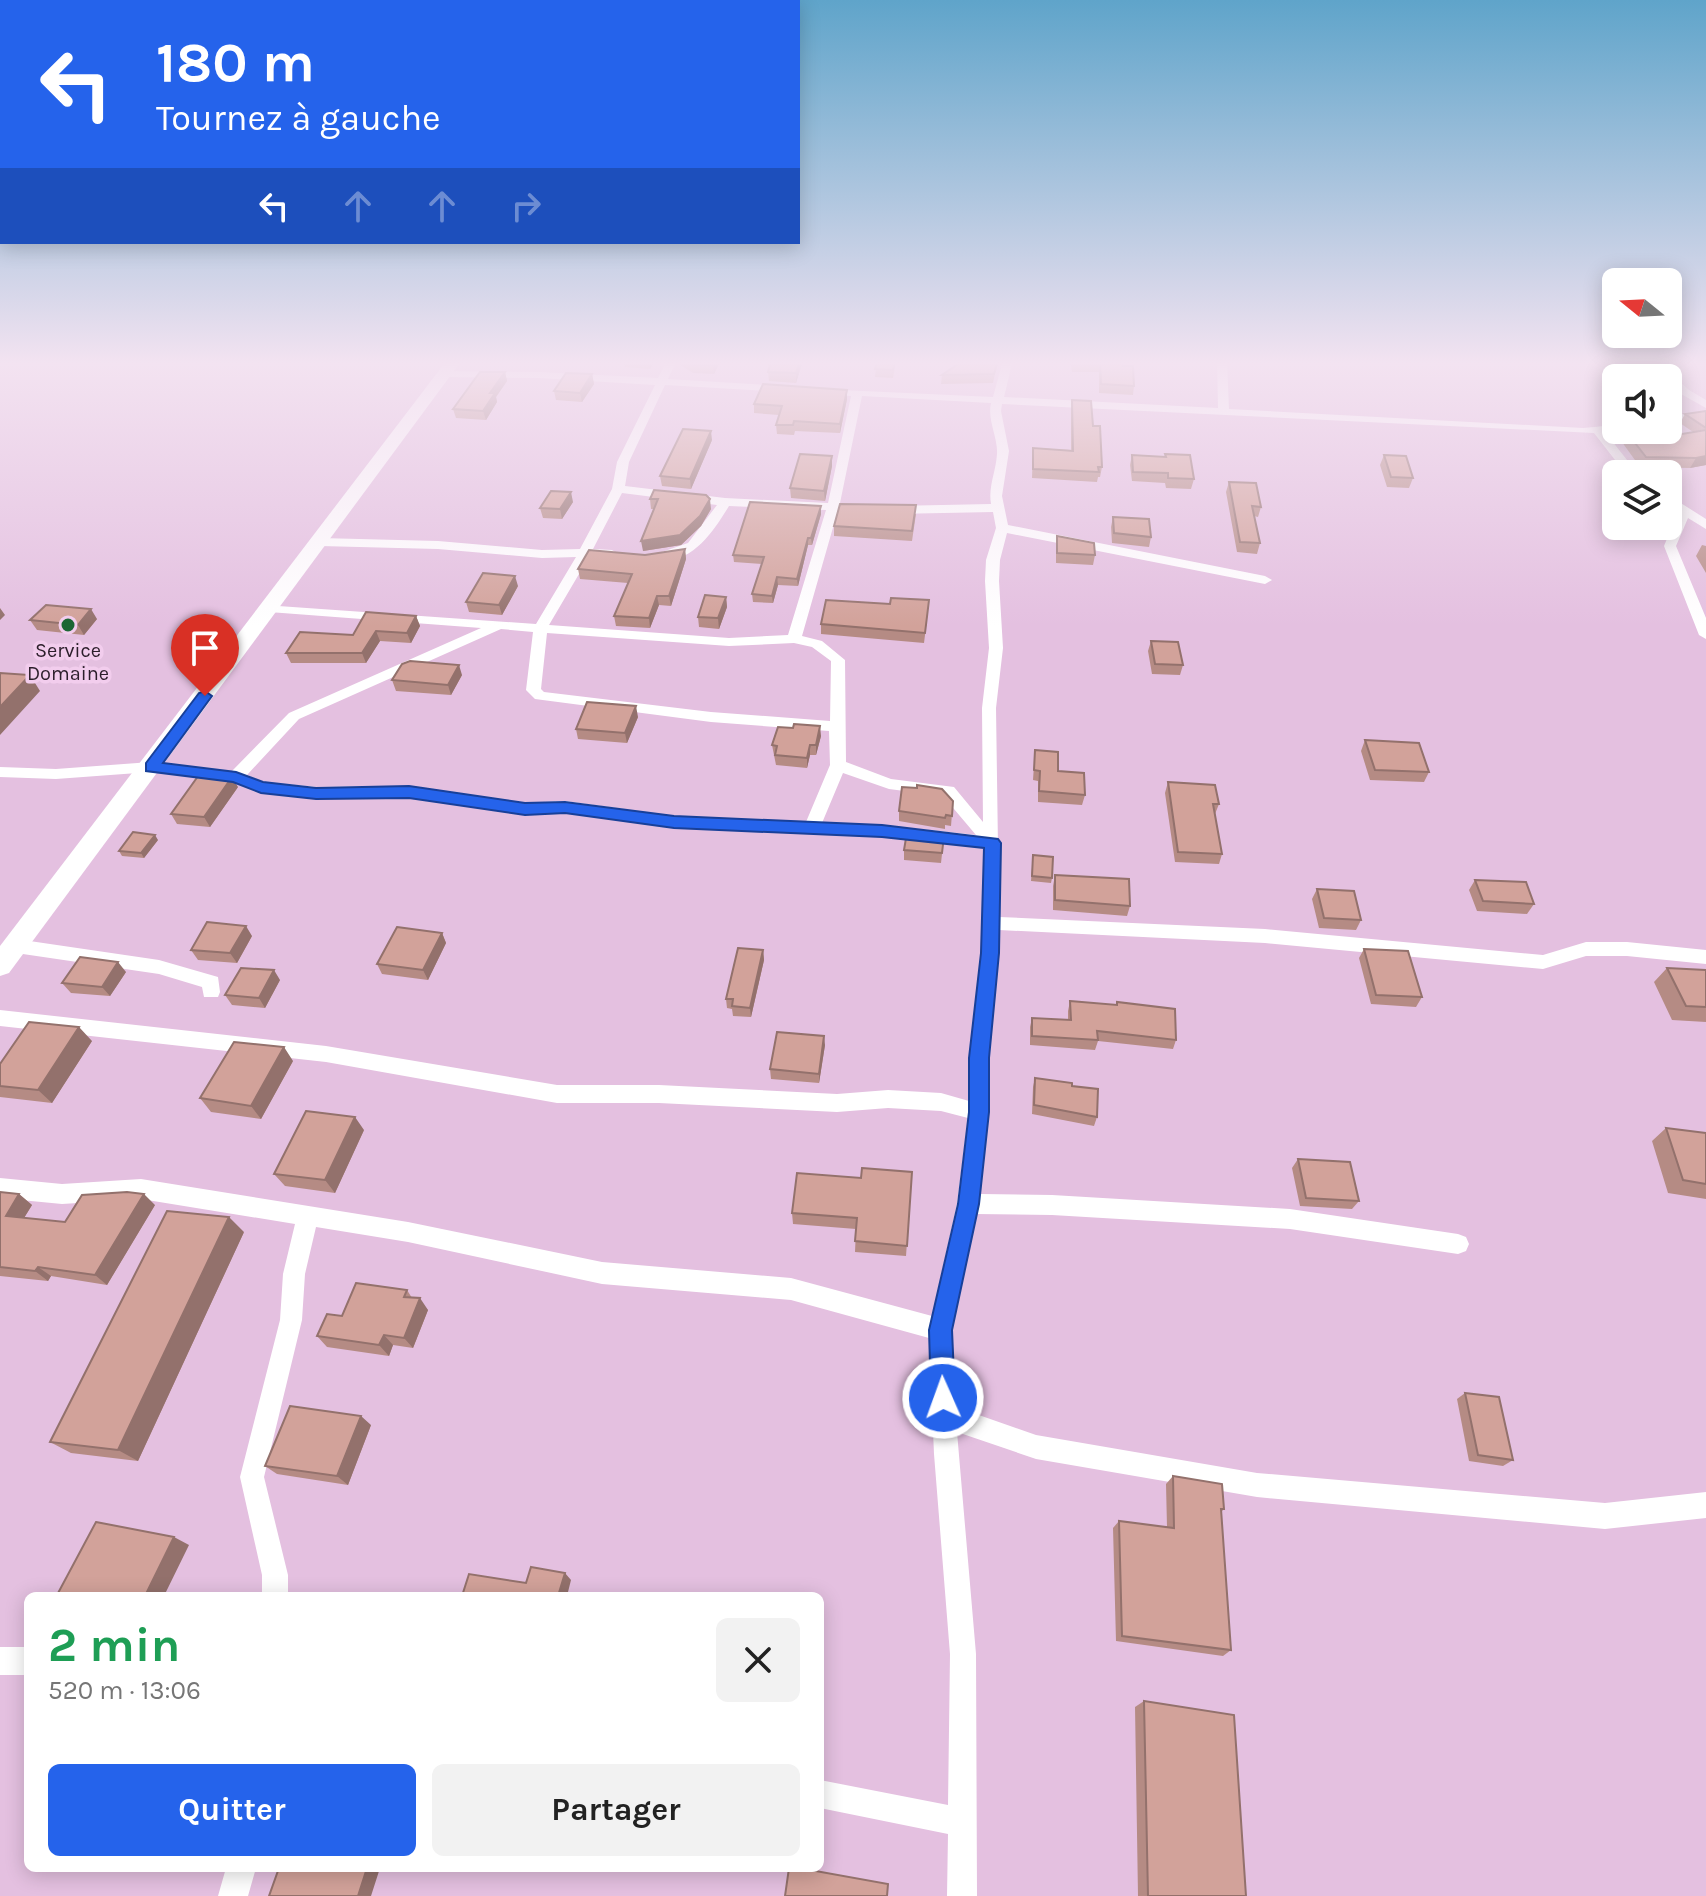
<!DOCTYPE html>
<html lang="fr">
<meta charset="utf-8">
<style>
:root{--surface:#fff;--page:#f2f2f2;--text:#222;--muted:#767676;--accent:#2563eb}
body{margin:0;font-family:Karla,sans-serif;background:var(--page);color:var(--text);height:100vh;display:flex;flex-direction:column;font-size:30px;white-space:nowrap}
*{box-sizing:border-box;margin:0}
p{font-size:26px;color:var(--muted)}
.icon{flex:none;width:44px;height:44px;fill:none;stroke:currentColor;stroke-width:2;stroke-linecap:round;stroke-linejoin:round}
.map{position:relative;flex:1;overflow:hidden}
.side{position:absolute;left:24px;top:1592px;width:800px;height:280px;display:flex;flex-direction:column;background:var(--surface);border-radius:12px;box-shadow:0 4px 20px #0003}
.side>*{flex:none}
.guide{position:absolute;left:0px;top:0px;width:800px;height:244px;box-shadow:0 4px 20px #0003;background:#2563eb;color:#fff;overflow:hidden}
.needle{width:52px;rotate:288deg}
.fabs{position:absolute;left:1602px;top:268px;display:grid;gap:16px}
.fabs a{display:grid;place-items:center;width:80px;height:80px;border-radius:12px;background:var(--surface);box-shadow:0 4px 20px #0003;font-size:40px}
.pin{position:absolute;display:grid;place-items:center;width:68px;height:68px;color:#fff;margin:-82px -34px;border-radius:50% 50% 50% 0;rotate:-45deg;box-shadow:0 0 8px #0007}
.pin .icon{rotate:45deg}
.me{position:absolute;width:88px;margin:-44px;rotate:358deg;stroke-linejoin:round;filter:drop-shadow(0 0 6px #0008)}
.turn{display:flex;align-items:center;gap:28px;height:168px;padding:0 24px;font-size:36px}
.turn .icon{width:104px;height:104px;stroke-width:2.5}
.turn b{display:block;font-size:56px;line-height:68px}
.lanes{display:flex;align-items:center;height:76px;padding:0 24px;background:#0003;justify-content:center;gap:40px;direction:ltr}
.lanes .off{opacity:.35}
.round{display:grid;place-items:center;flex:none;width:84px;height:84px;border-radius:12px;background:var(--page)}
.headline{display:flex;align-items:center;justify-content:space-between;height:136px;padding:0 24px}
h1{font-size:48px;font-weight:700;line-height:60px;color:#1e9e55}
.primary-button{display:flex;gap:16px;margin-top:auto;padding:16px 24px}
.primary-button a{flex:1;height:92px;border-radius:12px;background:var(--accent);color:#fff;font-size:32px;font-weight:700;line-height:92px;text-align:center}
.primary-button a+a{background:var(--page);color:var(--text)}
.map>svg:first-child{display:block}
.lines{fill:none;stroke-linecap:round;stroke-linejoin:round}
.street{fill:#fff;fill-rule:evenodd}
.secondary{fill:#fff;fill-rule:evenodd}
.wall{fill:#b58b84}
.shaded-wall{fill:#93716c}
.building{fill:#d2a29a;stroke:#93716c;stroke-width:2}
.route{fill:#2563eb;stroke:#184099;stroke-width:2}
.poi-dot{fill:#1c6634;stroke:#f2cded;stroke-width:3}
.labels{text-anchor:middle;stroke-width:7;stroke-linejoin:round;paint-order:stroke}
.far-poi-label{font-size:20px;fill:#2c1f2b;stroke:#f2cded}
</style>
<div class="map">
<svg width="1706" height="1896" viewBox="0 0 1706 1896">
<rect width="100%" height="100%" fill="#e4c0e0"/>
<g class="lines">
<path class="street" d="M667 360H677L668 379 787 386 792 389 787 392 665 385 629 462 625 486 725 498 828 503 851 396 824 394 820 393V389L993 397 1003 360H1013L1004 397 1218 408 1217 360H1227L1229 409 1583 428 1616 425V430H1620L1605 432 1638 474H1626L1594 433 1002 404 1001 411 1009 451 1002 496 1008 525 1265 576 1272 580 1265 584 1007 533 1000 560 999 581 1003 648 996 708 999 917 1265 929 1543 955 1586 942H1627L1706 950V964L1627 956H1586L1543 969 1265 943 999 930 989 1058V1112L980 1194 1052 1195 1290 1209 1458 1234 1466 1237 1469 1244 1466 1251 1458 1254 1290 1229 1052 1215 976 1214 951 1330 956 1407 1036 1435 1257 1473 1605 1503 1706 1492V1518L1605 1529 1257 1497 1036 1459 957 1432 976 1654 977 1896H947L948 1834 820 1808V1780L948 1805 950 1654 934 1454 929 1338 791 1300 602 1284 408 1242 316 1227 305 1274 302 1320 264 1477 288 1575V1596H262V1575L240 1477 280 1320 283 1274 295 1224 141 1199 62 1204 0 1198V1178L62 1184 141 1179 408 1222 602 1262 791 1278 932 1316 957 1204 968 1118 941 1111 888 1108 837 1112 659 1103H557L326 1062 0 1026V1010L326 1046 557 1085H659L837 1094 888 1090 941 1093 969 1101V1058L981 953 984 848 882 837 674 828 565 813 525 815 409 798 316 799 261 792 233 782 151 772 56 779 0 777V767L56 769 151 762 232 771 289 713 481 628 269 612 264 611V605L536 624 576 557 542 558 438 549 320 546 314 542 320 538 438 541 542 550 580 549 612 489 617 462 655 385 539 378 444 377 439 374 444 371 539 372 658 378ZM862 396 991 403C987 420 998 437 997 454 996 471 988 487 991 504L893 506 887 510 893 514 993 512 996 528 986 560 985 581 989 648 982 708 983 822 954 787 891 779 846 762 845 660 822 641 802 636 838 510 850 507 840 503ZM622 493 717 505 688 543 656 554V560C692 565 713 532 729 506L826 510 788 635 729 638 549 625 589 557 612 558 618 554 612 550 593 549ZM501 629 533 632 526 690 535 699 711 722 829 731 830 765 806 822 674 816 565 801 525 803 409 786 316 787 263 782 247 775 299 719ZM547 633 729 646 794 643 812 647 831 661 830 721 711 712 544 692 541 689ZM843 773 889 789 943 796 976 835 882 825 822 823Z
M1645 360H1656L1689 390 1706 400V408L1681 394 1668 382V378H1663Z
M1706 411V417L1668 422V416Z
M1668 495 1706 519V529L1688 518 1676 546 1706 618V639L1699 635 1664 546 1678 512 1668 505Z
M16 939 159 960 218 977 220 992 218 997H204L202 987 159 974 16 953 10 951 7 946 10 941Z
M0 1647H28V1675H0Z
M226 1868H256L248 1896H218Z"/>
<path class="secondary" d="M447 360H462L9 973 0 976V946Z"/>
</g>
<path class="wall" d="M624 360H655L650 369 625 367Z
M678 360H721L714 374 693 373 679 364Z
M771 360H803L796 383 769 381 768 372Z
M877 360H896L893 378 875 377Z
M1070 360H1123V366L1134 386 1133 395 1099 393V372H1072Z
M997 364 993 383 941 384 942 375Z
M505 372 507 381 496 397 497 402 486 420 456 418 453 409Z
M592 374 594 384 582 402 556 400 554 391Z
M847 399 840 433 795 431 794 435 777 434 776 425 779 415 754 413V404Z
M1072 400 1093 426 1102 467 1100 477H1098L1097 482 1032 478 1033 448 1071 450V409Z
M1706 411V465L1690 468 1640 467 1619 438 1623 430 1664 437 1693 432 1680 423 1685 414Z
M712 440 691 489 662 486 660 476Z
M1165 454 1194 479 1191 489 1166 488 1165 483 1132 481 1130 465 1132 455 1165 457Z
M1384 455 1413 478 1409 488 1387 487 1380 465Z
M832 456V466L825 501 791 498 790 488Z
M1229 482 1261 507 1258 517 1254 516 1260 543 1257 554 1237 552 1226 492Z
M654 490 711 509 701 526 681 545 643 551 654 509H651L650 499Z
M573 502 562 519 543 518 540 508Z
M821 506V514L812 545H808L798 586 778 585 773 603 753 602 752 594 762 564 734 562 733 555Z
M916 514 912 541 834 536V526Z
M1113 517 1151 537 1149 547 1112 543 1111 527Z
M1057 536 1095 555 1093 565 1056 563V547Z
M1702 545 1706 546V573L1696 556Z
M685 549 686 559 671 606 659 605 650 628 616 626 614 616 628 583 580 579 578 569 645 555Z
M518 586 502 615 469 612 466 602Z
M726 597 727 607 719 629 699 627 698 617Z
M928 611 924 643 821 634V624Z
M416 616 420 626 411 643 380 641 366 663H291L286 653Z
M97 619 84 635 37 630 30 620Z
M1151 641 1183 665 1180 675 1152 674 1148 651Z
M462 675 451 695 396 691 392 680Z
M638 717 627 743 578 739 576 729Z
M821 736 816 755H810L807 768 776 765 772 745Z
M1365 740 1429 772 1424 782 1370 780 1361 751Z
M1035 750 1085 795 1082 805 1038 802V781L1033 780Z
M1168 782 1219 804 1215 814 1222 854 1219 864 1175 862 1165 793Z
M238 787 210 827 177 824 171 814Z
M953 801 951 826 945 825V829L899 821V811Z
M944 836 941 863 904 860V850Z
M158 840 144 858 122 856 119 851Z
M1033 855 1052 878 1051 883 1031 881Z
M1055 875 1130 906 1127 916 1053 910V886Z
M1475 880 1534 904 1527 914 1477 911 1469 890Z
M1317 889 1361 920 1356 930 1319 928 1312 899Z
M442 933 446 943 428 980 382 974 377 964Z
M252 936 237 963 198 960 191 950Z
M1364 949 1422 997 1416 1007 1371 1004 1359 958Z
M763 950 764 960 751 1017 733 1016 732 1009 727 1008 726 999Z
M1667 968 1706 970V1022L1672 1020 1654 982Z
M126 972 110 996 71 993 62 983Z
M280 980 265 1008 232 1005 225 995Z
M1070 1001 1116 1005 1117 1002 1176 1040 1173 1049 1098 1041 1095 1050 1030 1045V1027L1032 1018 1068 1020V1011Z
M92 1041 52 1103 0 1097V1064Z
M825 1045 819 1083 771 1079 770 1069Z
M293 1061 261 1119 211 1112 200 1098Z
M1035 1078 1072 1086 1097 1117 1094 1126 1032 1114 1033 1087Z
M1666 1128 1706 1133V1199L1668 1193 1652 1141Z
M364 1130 335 1193 285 1186 274 1174Z
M1298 1159 1359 1201 1352 1209 1300 1206 1292 1168Z
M912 1172 906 1256 855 1252 856 1229 793 1224 792 1213 861 1178Z
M0 1192 19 1194 32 1205 24 1218 65 1222 155 1205 107 1285 51 1276 48 1281 0 1276Z
M244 1232 138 1461 71 1453 50 1442Z
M407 1290 412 1298 428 1310 413 1348 393 1345 389 1356 327 1347 317 1336 342 1316Z
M1465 1393 1513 1460 1503 1466 1469 1461 1457 1399Z
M371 1425 348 1485 277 1474 265 1466Z
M1173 1476 1224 1509 1221 1512 1231 1650 1223 1656 1116 1641 1113 1528 1119 1521 1167 1527 1166 1484Z
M1144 1701 1246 1896H1138L1135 1707Z"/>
<path class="shaded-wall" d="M649 360H655L650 369Z
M716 360H721L714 374 713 365Z
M800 360H803L796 383V373Z
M505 372 507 381 496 397 497 402 486 420 483 411 490 393Z
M592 374 594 384 582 402 580 393Z
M847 390V399L840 433V424Z
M711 431 712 440 691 489 690 479Z
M832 456V466L825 501 824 491Z
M1706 456V465L1690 468 1696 458Z
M571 492 573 502 562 519 560 509Z
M710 499 711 509 701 526 681 545 643 551 641 541Z
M821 506V514L812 545 811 538Z
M808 538V545L798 586 797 579Z
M685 549 686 559 671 606 669 596Z
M515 576 518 586 502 615 499 605Z
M777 577 778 585 773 603 772 596Z
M657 596 659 605 650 628 649 618Z
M726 597 727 607 719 629 718 618Z
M0 608 5 615 0 620Z
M91 609 97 619 84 635 78 625Z
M416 616 420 626 411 643 407 633Z
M376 631 380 641 366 663 362 653Z
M459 665 462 675 451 695 448 685Z
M30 675 40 691 0 735V707Z
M636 706 638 717 627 743 625 733Z
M820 726 821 736 816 755V745Z
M810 745V755L807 768V758Z
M232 777 238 787 210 827 204 817Z
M155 835 158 840 144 858 141 853Z
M246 926 252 936 237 963 230 953Z
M442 933 446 943 428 980 423 970Z
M763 950 764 960 751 1017 750 1008Z
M118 962 126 972 110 996 102 987Z
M274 970 280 980 265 1008 259 998Z
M79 1027 92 1041 52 1103 38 1090Z
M824 1036 825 1045 819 1083V1074Z
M284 1047 293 1061 261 1119 251 1106Z
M355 1117 364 1130 335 1193 325 1180Z
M19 1194 32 1205 19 1226 6 1216Z
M144 1194 155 1205 107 1285 95 1275Z
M229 1217 244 1232 138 1461 118 1450Z
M38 1267 51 1276 48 1281 35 1271Z
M420 1298 428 1310 413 1348 404 1338Z
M384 1335 393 1345 389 1356 379 1345Z
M361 1416 371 1425 348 1485 337 1476Z
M174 1537 189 1545 164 1596H145Z
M565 1573 571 1580 567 1596H558Z
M367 1868H380L371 1896H358Z"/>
<path class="building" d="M686 360H716L713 365 692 364Z
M771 360H800L796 373 768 372Z
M877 360H895L893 370 875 369Z
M964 360 997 364 994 374 942 375Z
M1073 360H1123V366H1133L1134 386 1101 384 1100 363H1073Z
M480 372H505L490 393H495L483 411 453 409Z
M566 373 592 374 580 393 554 391Z
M763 384 847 390 840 424 794 421 793 425H776L782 406 754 404Z
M1072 400 1091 401 1093 426H1100L1102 467H1098L1099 472 1033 469V448L1073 451Z
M1706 411V428L1685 414Z
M683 429 711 431 690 479 660 476Z
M1625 430H1631L1664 437 1706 430V456L1696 458 1646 457Z
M800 454 832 456 824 491 790 488Z
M1165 454 1190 455 1194 479 1168 478V473L1133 472 1132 455 1166 457Z
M1384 455 1406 456 1413 478 1391 477Z
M1229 482 1256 483 1261 507 1252 506 1260 543 1240 542Z
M654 490 706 495 710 499 700 516 680 535 641 541 658 499H650Z
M551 491 571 492 560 509 540 508Z
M750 502 821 506 811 538H808L797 579 777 577 772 596 752 594 764 557 733 555Z
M840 504 916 505 912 531 834 526Z
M1113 517 1149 519 1151 537 1114 533Z
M1057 536 1094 543 1095 555 1057 553Z
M685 549 669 596H657L649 618 614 616 632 574 578 569 589 550 645 555Z
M483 573 515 576 499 605 466 602Z
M705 595 726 597 718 618 698 617Z
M891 598 929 600 925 633 821 624 826 600 890 604Z
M46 605 91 609 78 625 30 620Z
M366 612 416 616 407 633 376 631 362 653H286L300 632 353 635Z
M1151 641 1178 642 1183 665 1155 664Z
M410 661 459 665 448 685 392 680 402 664Z
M0 673 30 675 0 707Z
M587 702 636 706 625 733 576 729Z
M794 724 820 726 816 745H810L807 758 775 755 777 746 772 745 778 727 793 728Z
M1365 740 1419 743 1429 772 1375 770Z
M1035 750 1058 752V771L1084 773 1085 795 1039 791 1040 771 1034 770Z
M201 772 232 777 204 817 171 814Z
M1168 782 1215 785 1219 804H1213L1222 854 1178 852Z
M917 785 942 789 953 801 952 816 946 815 945 818 899 811 902 787 917 788Z
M133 832 155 835 141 853 119 851Z
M907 832 944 836 942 853 904 850Z
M1033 855 1053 857 1052 878 1032 876Z
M1055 875 1129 879 1130 906 1055 900Z
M1475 880 1526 882 1534 904 1483 901Z
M1317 889 1354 891 1361 920 1324 918Z
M207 922 246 926 230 953 191 950Z
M397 927 442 933 423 970 377 964Z
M738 948 763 950 750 1008 732 1006 733 999H726Z
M1364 949 1408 951 1422 997 1376 995Z
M80 957 118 962 102 987 62 983Z
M241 968 274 970 259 998 225 995Z
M1667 968 1706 970V1007L1686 1006Z
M1070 1001 1117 1005V1002L1175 1009 1176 1040 1097 1031 1098 1040 1032 1036V1018L1071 1020Z
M29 1022 79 1027 38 1090 0 1086V1064Z
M777 1032 824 1036 819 1074 770 1069Z
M234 1042 284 1047 251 1106 200 1098Z
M1035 1078 1072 1083V1086L1098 1089 1097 1117 1034 1105Z
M306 1111 355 1117 325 1180 274 1174Z
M1666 1128 1706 1133V1184L1683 1180Z
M1298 1159 1350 1162 1359 1201 1306 1198Z
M862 1168 912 1172 907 1246 855 1241 857 1218 792 1213 797 1173 861 1178Z
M0 1192 19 1194 6 1216 65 1222 82 1195 127 1192 144 1194 95 1275 38 1267 35 1271 0 1267Z
M167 1211 229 1217 118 1450 50 1442Z
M356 1283 407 1290 404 1297 420 1298 404 1338 384 1335 379 1345 317 1336 327 1314 342 1316Z
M1465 1393 1499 1397 1513 1460 1478 1455Z
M290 1406 361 1416 337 1476 265 1466Z
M1173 1476 1222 1484 1224 1509H1221L1231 1650 1122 1636 1119 1521 1174 1528Z
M96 1522 174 1537 145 1596 57 1595Z
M531 1567 565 1573 558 1596H462L469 1574 526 1583Z
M1144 1701 1234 1715 1246 1896H1148Z
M279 1868H367L358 1896H269Z
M789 1868H799L888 1884 887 1896H785Z"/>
<linearGradient id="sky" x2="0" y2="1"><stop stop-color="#5fa4ca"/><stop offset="0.58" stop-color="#f3e3f1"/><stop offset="1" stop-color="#f3e3f1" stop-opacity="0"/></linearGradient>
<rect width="1706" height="626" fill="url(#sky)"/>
<path class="route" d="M205 691 212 696 163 763 236 772 263 782 316 788 409 786 525 803 565 802 674 816 882 825 998 839 1001 843 999 953 989 1058V1112L979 1204 952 1330 955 1398 951 1406 943 1410 934 1406 931 1398 929 1330 958 1204 969 1112V1058L981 953 984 848 882 837 674 828 565 813 525 815 409 798 316 799 261 793 233 782 146 771V763L199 693Z"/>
<circle class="poi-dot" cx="68" cy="625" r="8"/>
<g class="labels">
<g class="far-poi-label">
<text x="68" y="657">Service<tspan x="68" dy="23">Domaine</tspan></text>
</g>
</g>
</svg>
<div class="fabs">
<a><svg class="needle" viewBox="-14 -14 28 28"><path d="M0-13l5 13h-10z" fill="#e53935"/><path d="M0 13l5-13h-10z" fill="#767676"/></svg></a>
<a><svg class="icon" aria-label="sound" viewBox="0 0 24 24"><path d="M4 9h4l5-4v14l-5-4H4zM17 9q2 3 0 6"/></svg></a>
<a><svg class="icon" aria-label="layers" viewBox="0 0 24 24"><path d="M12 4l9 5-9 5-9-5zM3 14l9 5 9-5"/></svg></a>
</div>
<div class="pin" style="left:205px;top:696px;background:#d93025"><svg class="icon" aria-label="arrive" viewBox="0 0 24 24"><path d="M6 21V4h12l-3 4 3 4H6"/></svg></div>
<svg class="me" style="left:943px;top:1398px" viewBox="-20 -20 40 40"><circle r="17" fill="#2563eb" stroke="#fff" stroke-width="3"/><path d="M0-11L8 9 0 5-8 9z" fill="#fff"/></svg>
<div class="guide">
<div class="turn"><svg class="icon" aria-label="left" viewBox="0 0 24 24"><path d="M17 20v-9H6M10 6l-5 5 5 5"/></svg><div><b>180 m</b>Tournez à gauche</div></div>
<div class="lanes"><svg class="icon" aria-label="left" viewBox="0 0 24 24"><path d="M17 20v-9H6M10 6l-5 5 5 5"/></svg><svg class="icon off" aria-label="ahead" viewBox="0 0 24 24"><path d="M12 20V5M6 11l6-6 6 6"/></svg><svg class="icon off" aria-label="ahead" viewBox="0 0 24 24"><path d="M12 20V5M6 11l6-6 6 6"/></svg><svg class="icon off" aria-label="right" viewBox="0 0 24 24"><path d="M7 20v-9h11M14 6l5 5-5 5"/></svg></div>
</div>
<section class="side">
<div class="headline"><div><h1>2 min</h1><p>520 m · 13:06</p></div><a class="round"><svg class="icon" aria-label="close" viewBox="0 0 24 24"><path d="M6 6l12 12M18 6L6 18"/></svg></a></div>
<div class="primary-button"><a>Quitter</a><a>Partager</a></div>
</section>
</div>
